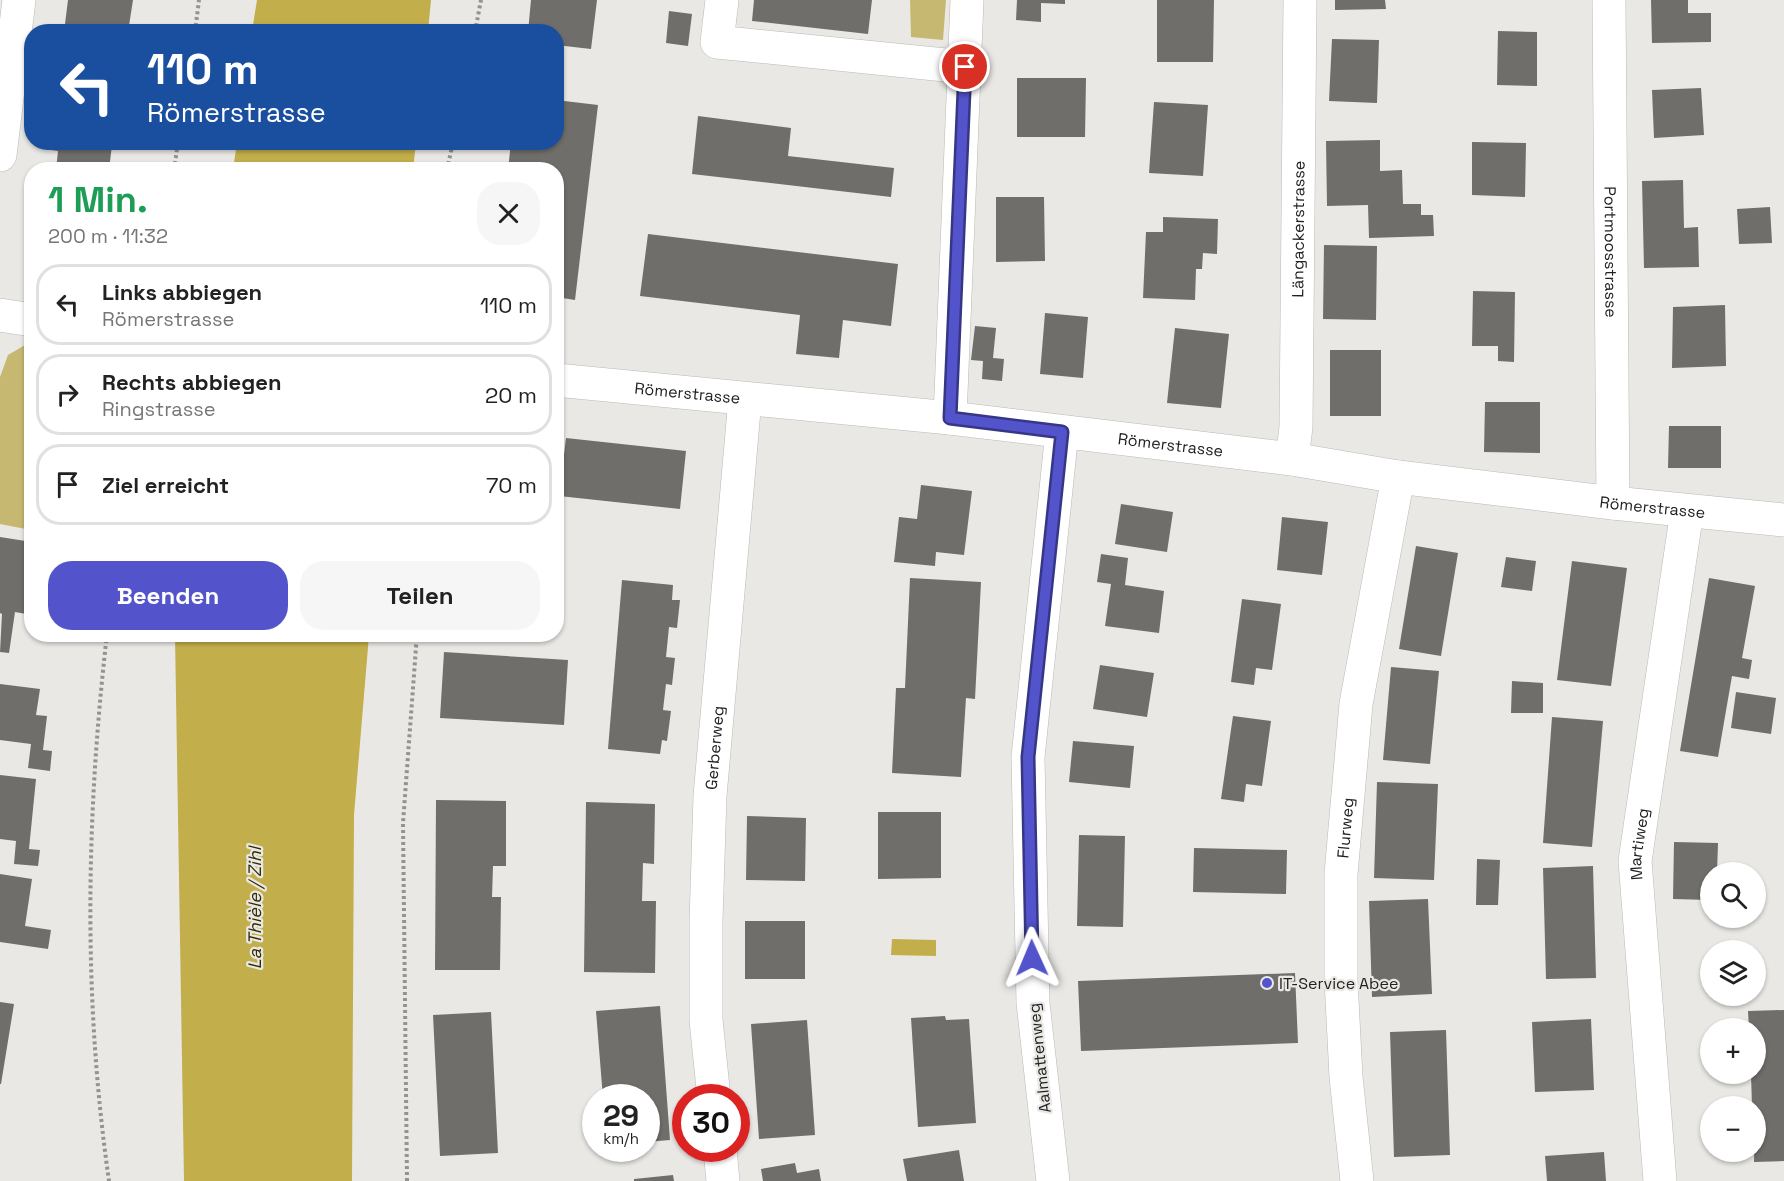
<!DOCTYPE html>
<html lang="de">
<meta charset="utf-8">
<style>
:root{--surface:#fff;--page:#f6f6f6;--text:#222;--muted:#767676;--line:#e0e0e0;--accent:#5354cb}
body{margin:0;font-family:"Space Grotesk",sans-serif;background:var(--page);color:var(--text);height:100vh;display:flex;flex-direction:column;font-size:22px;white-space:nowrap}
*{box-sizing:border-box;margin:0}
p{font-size:20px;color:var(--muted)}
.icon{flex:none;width:33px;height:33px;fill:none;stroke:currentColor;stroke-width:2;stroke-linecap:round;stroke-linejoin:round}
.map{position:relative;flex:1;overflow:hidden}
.panel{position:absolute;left:24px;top:162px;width:540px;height:480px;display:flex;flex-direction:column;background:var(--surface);border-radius:24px;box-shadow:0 2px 4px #0004}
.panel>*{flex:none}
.guide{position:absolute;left:24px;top:24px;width:540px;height:126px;border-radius:24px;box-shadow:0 2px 4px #0004;background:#1a4fa0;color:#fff;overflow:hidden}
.controls{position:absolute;left:1700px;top:862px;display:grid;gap:12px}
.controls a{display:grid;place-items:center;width:66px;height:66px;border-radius:50%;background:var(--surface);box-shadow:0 2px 4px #0004;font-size:30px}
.speed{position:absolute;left:582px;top:1084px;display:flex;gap:12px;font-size:30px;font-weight:700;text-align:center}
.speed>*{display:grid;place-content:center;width:78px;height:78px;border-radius:50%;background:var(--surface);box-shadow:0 2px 4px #0004;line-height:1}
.speed small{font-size:15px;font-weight:400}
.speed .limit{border:9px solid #d22;background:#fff;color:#111}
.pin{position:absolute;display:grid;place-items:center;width:51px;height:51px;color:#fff;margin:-26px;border:3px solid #fff;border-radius:50%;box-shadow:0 2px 6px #0007}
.me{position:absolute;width:66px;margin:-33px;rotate:359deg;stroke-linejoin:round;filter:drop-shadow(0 0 4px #0008)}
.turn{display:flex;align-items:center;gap:21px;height:126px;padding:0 24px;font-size:27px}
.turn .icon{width:78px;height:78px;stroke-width:2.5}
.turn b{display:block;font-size:42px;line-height:51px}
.round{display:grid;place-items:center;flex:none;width:63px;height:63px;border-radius:24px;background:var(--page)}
.summary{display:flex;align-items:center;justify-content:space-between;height:102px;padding:0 24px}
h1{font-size:36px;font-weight:600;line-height:45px;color:#1e9e55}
.action{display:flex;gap:12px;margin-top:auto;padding:12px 24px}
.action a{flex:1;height:69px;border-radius:24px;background:var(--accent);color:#fff;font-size:24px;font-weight:600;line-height:69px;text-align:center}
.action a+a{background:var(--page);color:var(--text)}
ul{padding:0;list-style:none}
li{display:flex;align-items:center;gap:18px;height:81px;margin:0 12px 9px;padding:0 12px;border:3px solid var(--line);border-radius:24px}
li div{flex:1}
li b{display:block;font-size:22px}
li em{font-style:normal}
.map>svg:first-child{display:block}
.green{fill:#c7b871}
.water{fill:#c2ae4a}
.building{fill:#6f6e6b}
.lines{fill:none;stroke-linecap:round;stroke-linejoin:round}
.minor-casing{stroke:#b9b9b5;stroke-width:34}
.path{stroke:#939390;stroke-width:4;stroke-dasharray:3 3;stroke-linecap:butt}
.minor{stroke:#fff;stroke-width:33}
.route-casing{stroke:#363784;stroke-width:15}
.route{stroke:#5354cb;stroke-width:10}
.poi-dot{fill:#5354cb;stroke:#e9e8e5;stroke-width:2}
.labels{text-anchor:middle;stroke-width:4.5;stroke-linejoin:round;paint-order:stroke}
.street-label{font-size:16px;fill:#212120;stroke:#e9e8e5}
.poi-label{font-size:16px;fill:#212120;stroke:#e9e8e5;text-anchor:start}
.water-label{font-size:18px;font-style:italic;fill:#322a00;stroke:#e9e8e5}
</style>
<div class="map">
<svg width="1784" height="1181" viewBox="0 0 1784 1181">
<rect width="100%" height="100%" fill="#e9e8e5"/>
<path class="green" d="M910 0H946L943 40 911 37Z
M25 345 32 346 31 530 0 524V377L8 355Z"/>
<path class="water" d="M257 0H431L428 31H252Z
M237 143V142L416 143 413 169H233Z
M175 635H369L354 815 352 1181H184Z
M892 939 936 940V956L891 955Z"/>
<path class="building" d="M68 0H133L128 32H64Z
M531 0H597L591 49 556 45V32H528Z
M754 0H872L868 34 752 21Z
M1017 0H1065V4L1041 3V22L1016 20Z
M1157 0H1214L1213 62H1157Z
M1335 0H1385L1386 9 1335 10Z
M1651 0H1688V13H1711V42L1652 43Z
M669 11 692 14 688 46 666 43Z
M1498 31 1537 32V86L1497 85Z
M1332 39 1379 40 1377 103 1329 101Z
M1017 78H1086L1085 137H1017Z
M1701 88 1704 135 1654 138 1652 90Z
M556 100 598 105 575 300 556 297V170H508L511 142H556Z
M1154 102 1208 105 1203 176 1149 173Z
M698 116 791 128 788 156 894 168 891 197 692 174Z
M1380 140V171L1402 170 1403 204H1421V215H1433L1434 236 1369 238 1368 205 1327 206 1326 141Z
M52 142H129L128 148 112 145 109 170H56L58 151 51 150Z
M1472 142 1526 143 1525 197 1472 195Z
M1683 180 1684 228 1698 227 1699 267 1644 268 1642 181Z
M996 197H1044L1045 261 996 262Z
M1770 207 1772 243 1739 244 1737 209Z
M1163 217 1218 219 1217 254 1203 253 1202 269H1196L1195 300 1143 298 1146 232H1163Z
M648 234 898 264 891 326 843 320 839 358 796 354 800 315 640 296Z
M1324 245 1377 246 1376 320 1323 319Z
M1473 291 1515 292 1514 362 1498 361V346H1472Z
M1725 305 1726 366 1672 368 1673 307Z
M1045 313 1088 317 1083 378 1040 374Z
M975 326 996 328 993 358 1004 359 1002 381 982 379 983 361 971 360Z
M1175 328 1229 334 1221 408 1167 403Z
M1330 350H1381V416H1330Z
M1485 402H1540V453L1484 452Z
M1669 426H1721V468H1668Z
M566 438 686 451 680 509 559 496Z
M921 485 972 491 964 555 936 552 935 566 894 562 899 517 917 519Z
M1121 504 1173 512 1167 552 1115 544Z
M1282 517 1328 522 1322 575 1277 570Z
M0 537 32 542V615L15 612 9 653 0 652 2 614 0 613Z
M1416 546 1458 553 1441 656 1399 649Z
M1101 554 1128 558 1125 585 1164 591 1159 633 1105 626 1111 584 1097 582Z
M1506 557 1536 561 1532 591 1501 587Z
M1572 561 1627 568 1611 686 1557 680Z
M910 578 981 582 975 699 966 698 961 777 892 773 896 688H905Z
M1709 578 1755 586 1742 658 1752 660 1749 679 1732 676 1718 757 1680 751Z
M622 580 673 585 672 600H680L677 628 669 627 666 657 675 658 672 685 666 684 663 710 671 711 667 741 662 740 660 754 608 749Z
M1242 599 1281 604 1272 670 1256 668 1254 685 1231 682Z
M444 652 568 660 564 725 440 718Z
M1100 665 1154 673 1147 717 1093 709Z
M1391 667 1439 671 1430 764 1383 760Z
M1512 681 1543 683V713H1511Z
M0 684 40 689 36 715 47 716 43 750 52 751 50 771 28 768 31 744 0 740Z
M1736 692 1776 698 1771 734 1731 728Z
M1233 716 1271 721 1262 786 1246 784 1244 802 1221 799Z
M1552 717 1603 721 1592 847 1543 843Z
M1073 741 1134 746 1130 788 1069 782Z
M0 775 36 779 29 849 40 850 38 866 14 864 16 841 0 839Z
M1377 782 1438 784 1434 880 1374 878Z
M436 800 506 801V866H493L492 897H501L500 970H435Z
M586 802 655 804 654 864 643 863 642 901H656L655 973 584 972Z
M878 812H941V878L878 879Z
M747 816 806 818 805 881 746 880Z
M1079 835 1125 836 1123 927 1077 926Z
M1674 842 1718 843 1717 873H1710V900L1673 899Z
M1194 848 1287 850 1286 894 1193 892Z
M1477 859 1500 860 1498 905H1476Z
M1593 866 1596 978 1546 979 1543 868Z
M0 874 32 879 25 926 51 930 48 949 0 942Z
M1428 899 1432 994 1372 997 1369 901Z
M745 921H805V979H745Z
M1295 973 1298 1043 1081 1051 1078 981Z
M0 1002 14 1004 1 1084H0Z
M660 1006 670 1140 646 1142V1098H603L596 1011Z
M1784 1010V1161L1754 1162 1755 1107H1752L1751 1074H1755V1029H1749L1748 1011Z
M491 1012 498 1153 440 1156 433 1015Z
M945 1016 946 1020 969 1019 976 1123 918 1127 911 1018Z
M1591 1019 1594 1090 1535 1092 1532 1022Z
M807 1020 815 1135 759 1139 751 1024Z
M1446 1030 1450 1155 1394 1157 1390 1032Z
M959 1150 964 1181H907L903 1159Z
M1604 1152 1606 1181H1547L1545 1156Z
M795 1163 797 1173 819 1169 821 1181H763L761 1169Z
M673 1175 674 1181H634V1179Z"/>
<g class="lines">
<g class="minor-casing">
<g id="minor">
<path d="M722 0 717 42 965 67"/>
<path id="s1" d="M1609 0 1613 503"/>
<path d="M0 155 19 0"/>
<path d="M0 315 32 320"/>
<path id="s2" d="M556 380 950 418 1292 459 1398 477 1613 503 1784 520"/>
<path d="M950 418 967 0"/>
<path id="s3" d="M1292 459 1296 427 1300 0"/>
<path id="s4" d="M714 1098 706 1020V921L710 796 745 399"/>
<path d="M720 1149 723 1181"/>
<path d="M1053 1181 1033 1003 1028 757 1062 432"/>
<path id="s5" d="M1357 1181 1346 1077 1341 980V874L1356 704 1398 477"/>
<path id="s6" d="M1660 1181 1635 861 1687 511"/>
</g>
</g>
<path class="path" d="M195 32 199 0
M475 32 481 0
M174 170 178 142
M447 170 453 142
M107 634C86 816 83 1000 109 1181
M407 1181 403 823 417 634"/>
<use href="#minor" class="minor"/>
</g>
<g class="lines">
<g class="route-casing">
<path id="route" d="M965 67 950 418 1062 432 1028 757 1032 958"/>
</g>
<use href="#route" class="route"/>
</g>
<circle class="poi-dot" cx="1267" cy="983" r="6"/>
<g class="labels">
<g class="street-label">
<text dy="6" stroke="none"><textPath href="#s3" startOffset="230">Längackerstrasse</textPath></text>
<text dy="6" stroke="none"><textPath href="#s1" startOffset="252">Portmoosstrasse</textPath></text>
<text dy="6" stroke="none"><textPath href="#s2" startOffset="132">Römerstrasse</textPath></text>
<text dy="6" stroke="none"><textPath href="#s2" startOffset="618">Römerstrasse</textPath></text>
<text dy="6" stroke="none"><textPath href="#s2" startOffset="1104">Römerstrasse</textPath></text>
<text dy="6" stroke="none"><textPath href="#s4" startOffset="351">Gerberweg</textPath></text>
<text dy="6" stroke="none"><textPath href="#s5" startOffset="354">Flurweg</textPath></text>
<text dy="6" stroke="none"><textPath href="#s6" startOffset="338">Martiweg</textPath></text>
<text transform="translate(1039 1058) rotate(-96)" y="6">Aalmattenweg</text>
</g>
<g class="poi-label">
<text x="1279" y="989">IT-Service Abee</text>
</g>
<g class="water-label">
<text transform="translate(255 908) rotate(-90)" y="6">La Thièle / Zihl</text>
</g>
</g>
</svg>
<div class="controls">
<a><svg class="icon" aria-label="search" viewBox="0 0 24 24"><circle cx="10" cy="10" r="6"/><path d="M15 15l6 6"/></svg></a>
<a><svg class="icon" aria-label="layers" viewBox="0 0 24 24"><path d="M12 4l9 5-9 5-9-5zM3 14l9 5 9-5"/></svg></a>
<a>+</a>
<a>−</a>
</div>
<div class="speed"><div>29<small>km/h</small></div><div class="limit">30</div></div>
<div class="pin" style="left:965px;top:67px;background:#d93025"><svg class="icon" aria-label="arrive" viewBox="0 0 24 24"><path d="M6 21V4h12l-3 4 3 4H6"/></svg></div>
<svg class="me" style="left:1032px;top:958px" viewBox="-20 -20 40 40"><path d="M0-17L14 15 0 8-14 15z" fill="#5354cb" stroke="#fff" stroke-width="4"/></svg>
<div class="guide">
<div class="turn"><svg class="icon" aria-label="left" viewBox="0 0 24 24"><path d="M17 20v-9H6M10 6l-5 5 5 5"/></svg><div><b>110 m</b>Römerstrasse</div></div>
</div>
<section class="panel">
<div class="summary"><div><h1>1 Min.</h1><p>200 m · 11:32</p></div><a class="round"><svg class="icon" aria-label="close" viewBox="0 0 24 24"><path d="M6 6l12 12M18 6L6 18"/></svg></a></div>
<ul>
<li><svg class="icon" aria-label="left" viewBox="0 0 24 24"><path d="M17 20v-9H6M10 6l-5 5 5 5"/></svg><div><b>Links abbiegen</b><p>Römerstrasse</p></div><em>110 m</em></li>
<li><svg class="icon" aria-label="right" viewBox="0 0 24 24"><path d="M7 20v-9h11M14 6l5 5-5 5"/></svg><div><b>Rechts abbiegen</b><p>Ringstrasse</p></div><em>20 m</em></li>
<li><svg class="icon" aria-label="arrive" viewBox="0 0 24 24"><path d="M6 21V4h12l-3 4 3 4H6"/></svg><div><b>Ziel erreicht</b></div><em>70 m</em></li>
</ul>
<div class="action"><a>Beenden</a><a>Teilen</a></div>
</section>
</div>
